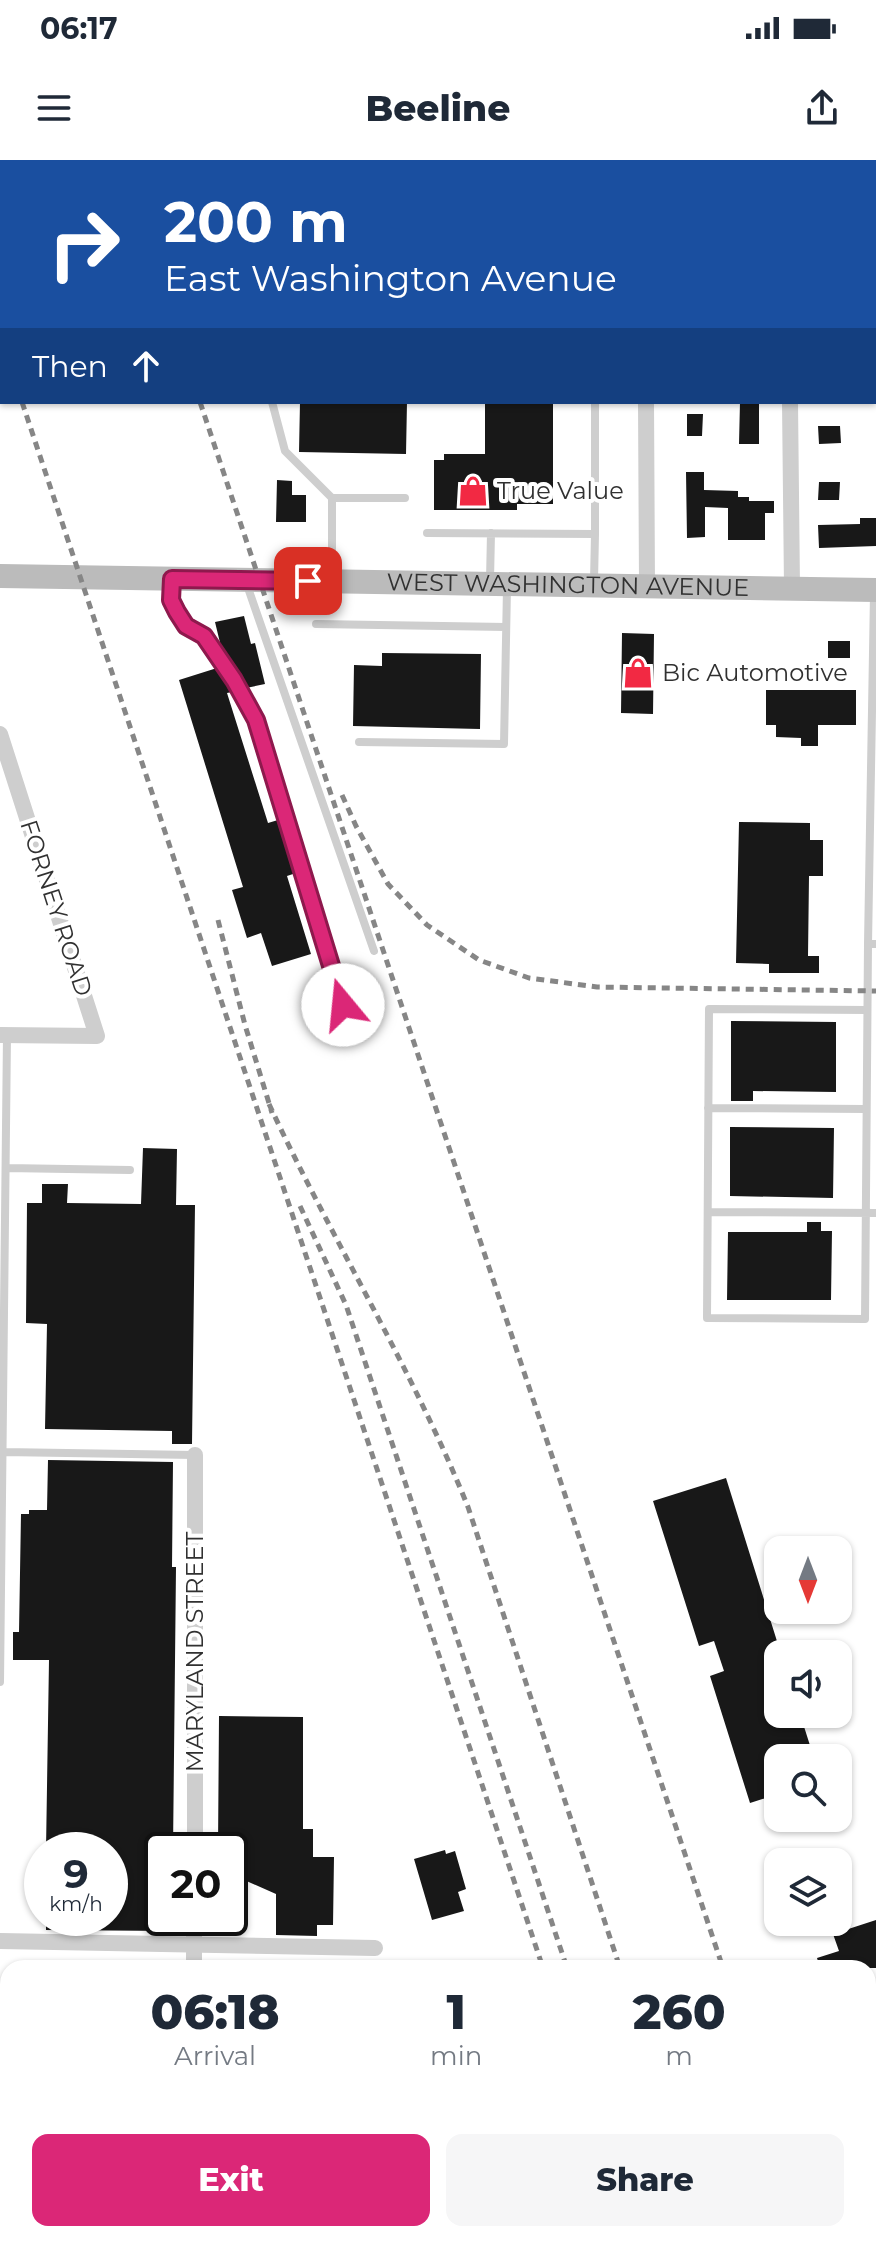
<!DOCTYPE html>
<style>
:root{--surface:#fff;--page:#f6f6f7;--text:#1f2937;--muted:#747a83;--accent:#db2777}
body{margin:0;font-family:Montserrat,sans-serif;background:var(--page);color:var(--text);height:100vh;display:flex;flex-direction:column;font-size:30px;white-space:nowrap}
*{box-sizing:border-box;margin:0}
p{font-size:26px;color:var(--muted)}
.icon{flex:none;width:44px;height:44px;fill:none;stroke:currentColor;stroke-width:2;stroke-linecap:round;stroke-linejoin:round}
.map{position:relative;flex:1;overflow:hidden}
.drawer{position:absolute;left:0px;top:1800px;width:876px;height:282px;display:flex;flex-direction:column;background:var(--surface);border-radius:24px 24px 0 0;box-shadow:0 2px 6px #0004}
.drawer>*{flex:none}
.guide{position:absolute;left:0px;top:0px;width:876px;height:244px;box-shadow:0 2px 6px #0004;background:#1a4fa0;color:#fff;overflow:hidden}
.needle{width:52px;rotate:180deg}
.tools{position:absolute;left:764px;top:1376px;display:grid;gap:16px}
.tools a{display:grid;place-items:center;width:88px;height:88px;border-radius:16px;background:var(--surface);box-shadow:0 2px 6px #0004;font-size:40px}
.speed{position:absolute;left:24px;top:1672px;display:flex;gap:16px;font-size:40px;font-weight:700;text-align:center}
.speed>*{display:grid;place-content:center;width:104px;height:104px;border-radius:50%;background:var(--surface);box-shadow:0 2px 6px #0004;line-height:1}
.speed small{font-size:20px;font-weight:400}
.speed .limit{border:4px solid #111;border-radius:12px;background:#fff;color:#111}
.pin{position:absolute;display:grid;place-items:center;width:68px;height:68px;color:#fff;margin:-34px;border-radius:16px;box-shadow:0 4px 12px #0006}
.me{position:absolute;width:88px;margin:-44px;rotate:343deg;stroke-linejoin:round;filter:drop-shadow(0 0 6px #0008)}
.turn{display:flex;align-items:center;gap:28px;height:168px;padding:0 32px;font-size:36px}
.turn .icon{width:104px;height:104px;stroke-width:2.5}
.turn b{display:block;font-size:56px;line-height:68px}
.then{display:flex;align-items:center;height:76px;padding:0 32px;background:#0003;gap:16px;font-size:30px}
.eta{display:flex;justify-content:space-evenly;align-items:center;height:136px;text-align:center}
.eta b{font-size:48px;font-weight:800;line-height:56px}
.action{display:flex;gap:16px;margin-top:auto;padding:16px 32px}
.action a{flex:1;height:92px;border-radius:16px;background:var(--accent);color:#fff;font-size:32px;font-weight:800;line-height:92px;text-align:center}
.action a+a{background:var(--page);color:var(--text)}
.status{display:flex;justify-content:space-between;align-items:center;height:56px;padding:0 40px;background:var(--surface);direction:ltr}
.status svg{height:22px;fill:currentColor}
header{display:flex;justify-content:space-between;align-items:center;height:104px;padding:0 32px;background:var(--surface);font-size:36px;font-weight:800}
.map>svg:first-child{display:block}
.building{fill:#181818}
.lines{fill:none;stroke-linecap:round;stroke-linejoin:round}
.service{stroke:#cecece;stroke-width:8}
.minor{stroke:#cecece;stroke-width:16}
.secondary{stroke:#bbb;stroke-width:24}
.rail{stroke:#868686;stroke-width:5;stroke-dasharray:8 6;stroke-linecap:butt}
.route-casing{stroke:#8e194d;stroke-width:20}
.route{stroke:#db2777;stroke-width:14}
.labels{text-anchor:middle;stroke-width:8;stroke-linejoin:round;paint-order:stroke}
.poi-label{font-size:24px;fill:#313131;stroke:#fff;text-anchor:start}
.street-label{font-size:24px;fill:#313131;stroke:#fff}
</style>
<div class="status"><b>06:17</b><svg viewBox="0 0 49 12"><path d="M0 12V9h3v3zM5 12V6h3v6zM10 12V3h3v9zM15 12V0h3v12zM26 1h20v11H26zM47 4h2v5h-2z"/></svg></div>
<header><svg class="icon" aria-label="menu" viewBox="0 0 24 24"><path d="M4 6h16M4 12h16M4 18h16"/></svg>Beeline<svg class="icon" aria-label="share" viewBox="0 0 24 24"><path d="M12 15V3M7 8l5-5 5 5M5 13v7h14v-7"/></svg></header>
<div class="map">
<svg width="876" height="2081" viewBox="0 0 876 2081">
<rect width="100%" height="100%" fill="#fff"/>
<path class="building" d="M300 242H407L406 294 299 292Z
M485 242H553V344H517V350H434V300H444V294H485Z
M740 242H759V284H739Z
M687 254H703L702 276H687Z
M818 266H840L841 283 819 284Z
M686 312H704V330L738 331V337H749V341H774V353H765V380H728V348L705 347V377L687 378Z
M277 320 292 321V335H306V362H276Z
M819 322H840L839 340H818Z
M860 358H876V386L819 388 818 365 860 364Z
M244 456 251 484 255 483 265 524 246 528 222 491 215 462Z
M622 473 654 474 653 554 621 553Z
M828 481H850V498H828Z
M382 493 481 494 480 569 353 566 354 505 382 506Z
M217 508 232 532 227 533 268 663 278 660 289 692 296 713 287 716 311 794 272 806 261 773 247 778 232 730 243 727 179 520Z
M766 530H856V565H818V586H801V578L776 577V565H766Z
M739 662 810 663V680H823V716H809L808 796H819V813H769V804L736 803Z
M731 861 836 862V932L753 931V941H731Z
M730 967 834 968 833 1038 730 1036Z
M143 988 177 989 176 1045H195L192 1284H172V1271L45 1269 47 1164 26 1163 27 1043H42V1024H68L67 1043 141 1044Z
M807 1062H821V1071H832L831 1140H727L728 1072H807Z
M48 1300 173 1302 172 1407H176L173 1690H162V1758H172V1771L46 1770V1758H110V1690H46L49 1500H13V1472H19L21 1354H29V1350H47Z
M726 1318 781 1494H778V1554H800L814 1598H778V1634L750 1643 710 1516 724 1511 714 1481 699 1486 653 1341Z
M219 1556 303 1557V1669H313V1697H334L333 1765H317V1776L276 1775V1734L233 1715V1696H230V1690H218Z
M445 1690 446 1694 455 1691 466 1729 458 1732 464 1751 432 1760 414 1699Z
M876 1760V1808H820L817 1798 839 1791 833 1774Z"/>
<g class="lines">
<path class="service" d="M181 0 182 2
M446 2V0
M874 30H876
M874 168H876
M272 242 285 291 332 338
M427 373 595 374V242
M332 419V338H405
M172 420C172 431 170 440 176 450 186 470 196 467 206 480 225 505 241 532 256 560L343 845
M490 420 491 373
M594 421 595 374
M247 425 374 791
M874 434 868 784H876
M316 464 506 467
M359 582 504 584 507 428
M867 850 709 849 707 1158 865 1159 868 784
M708 948 866 949
M6 1008 130 1010
M708 1052 876 1053
M3 1292 195 1295
M0 1522 7 875
M0 2077H11L18 2081"/>
<path class="minor" d="M646 2V0
M646 242 647 425
M790 242 792 427
M0 574 97 876 0 875
M195 1690V1295
M0 1781 375 1788
M194 1808V1758
M192 2081V2074"/>
<path class="secondary" id="s1" d="M0 416 876 430"/>
<path class="rail" d="M121 0V2
M0 175 2 181
M22 242 543 1808
M200 242 723 1808
M342 635 356 666 388 724 427 765 479 800 529 818 597 827 876 831
M218 760 245 865 272 953
M269 944C332 1080 412 1208 468 1347L620 1808
M300 1046 346 1145 567 1808
M632 2074 635 2081
M656 2074 658 2081
M710 2074 712 2081
M811 2074 814 2081"/>
</g>
<g class="lines">
<g class="route-casing">
<path id="route" d="M308 421 172 419 171 440 177 452 186 466 204 476 234 520 256 560 343 845"/>
</g>
<use href="#route" class="route"/>
</g>
<defs>
<g id="shop-bare" transform="scale(2.4)"><path d="M-5-2.5h2.3a2.7 3.5 0 0 1 5.4 0H5L5.5 6h-11ZM-1.5-2.5h3a1.5 2.3 0 0 0-3 0Z" fill="#f22943" stroke="#fff" stroke-width="2.5" paint-order="stroke"/></g>
</defs>
<g fill-rule="evenodd">
<use href="#shop-bare" x="473" y="331"/>
<use href="#shop-bare" x="638" y="513"/>
</g>
<g class="labels">
<g class="poi-label">
<text x="497" y="339">True Value</text>
<text x="662" y="521">Bic Automotive</text>
</g>
<g class="street-label">
<text dy="8" stroke="none"><textPath href="#s1" startOffset="568">WEST WASHINGTON AVENUE</textPath></text>
<text transform="translate(56 748) rotate(72)" y="8">FORNEY ROAD</text>
<text transform="translate(195 1492) rotate(-90)" y="8">MARYLAND STREET</text>
</g>
</g>
</svg>
<div class="tools">
<a><svg class="needle" viewBox="-14 -14 28 28"><path d="M0-13l5 13h-10z" fill="#e53935"/><path d="M0 13l5-13h-10z" fill="#747a83"/></svg></a>
<a><svg class="icon" aria-label="sound" viewBox="0 0 24 24"><path d="M4 9h4l5-4v14l-5-4H4zM17 9q2 3 0 6"/></svg></a>
<a><svg class="icon" aria-label="search" viewBox="0 0 24 24"><circle cx="10" cy="10" r="6"/><path d="M15 15l6 6"/></svg></a>
<a><svg class="icon" aria-label="layers" viewBox="0 0 24 24"><path d="M12 4l9 5-9 5-9-5zM3 14l9 5 9-5"/></svg></a>
</div>
<div class="speed"><div>9<small>km/h</small></div><div class="limit">20</div></div>
<div class="pin" style="left:308px;top:421px;background:#d93025"><svg class="icon" aria-label="arrive" viewBox="0 0 24 24"><path d="M6 21V4h12l-3 4 3 4H6"/></svg></div>
<svg class="me" style="left:343px;top:845px" viewBox="-20 -20 40 40"><circle r="19" fill="#fff"/><path d="M0-13L10 11 0 6-10 11z" fill="#db2777"/></svg>
<div class="guide">
<div class="turn"><svg class="icon" aria-label="right" viewBox="0 0 24 24"><path d="M7 20v-9h11M14 6l5 5-5 5"/></svg><div><b>200 m</b>East Washington Avenue</div></div>
<div class="then">Then<svg class="icon" aria-label="ahead" viewBox="0 0 24 24"><path d="M12 20V5M6 11l6-6 6 6"/></svg></div>
</div>
<section class="drawer">
<div class="eta">
<div><b>06:18</b><p>Arrival</p></div>
<div><b>1</b><p>min</p></div>
<div><b>260</b><p>m</p></div>
</div>
<div class="action"><a>Exit</a><a>Share</a></div>
</section>
</div>
